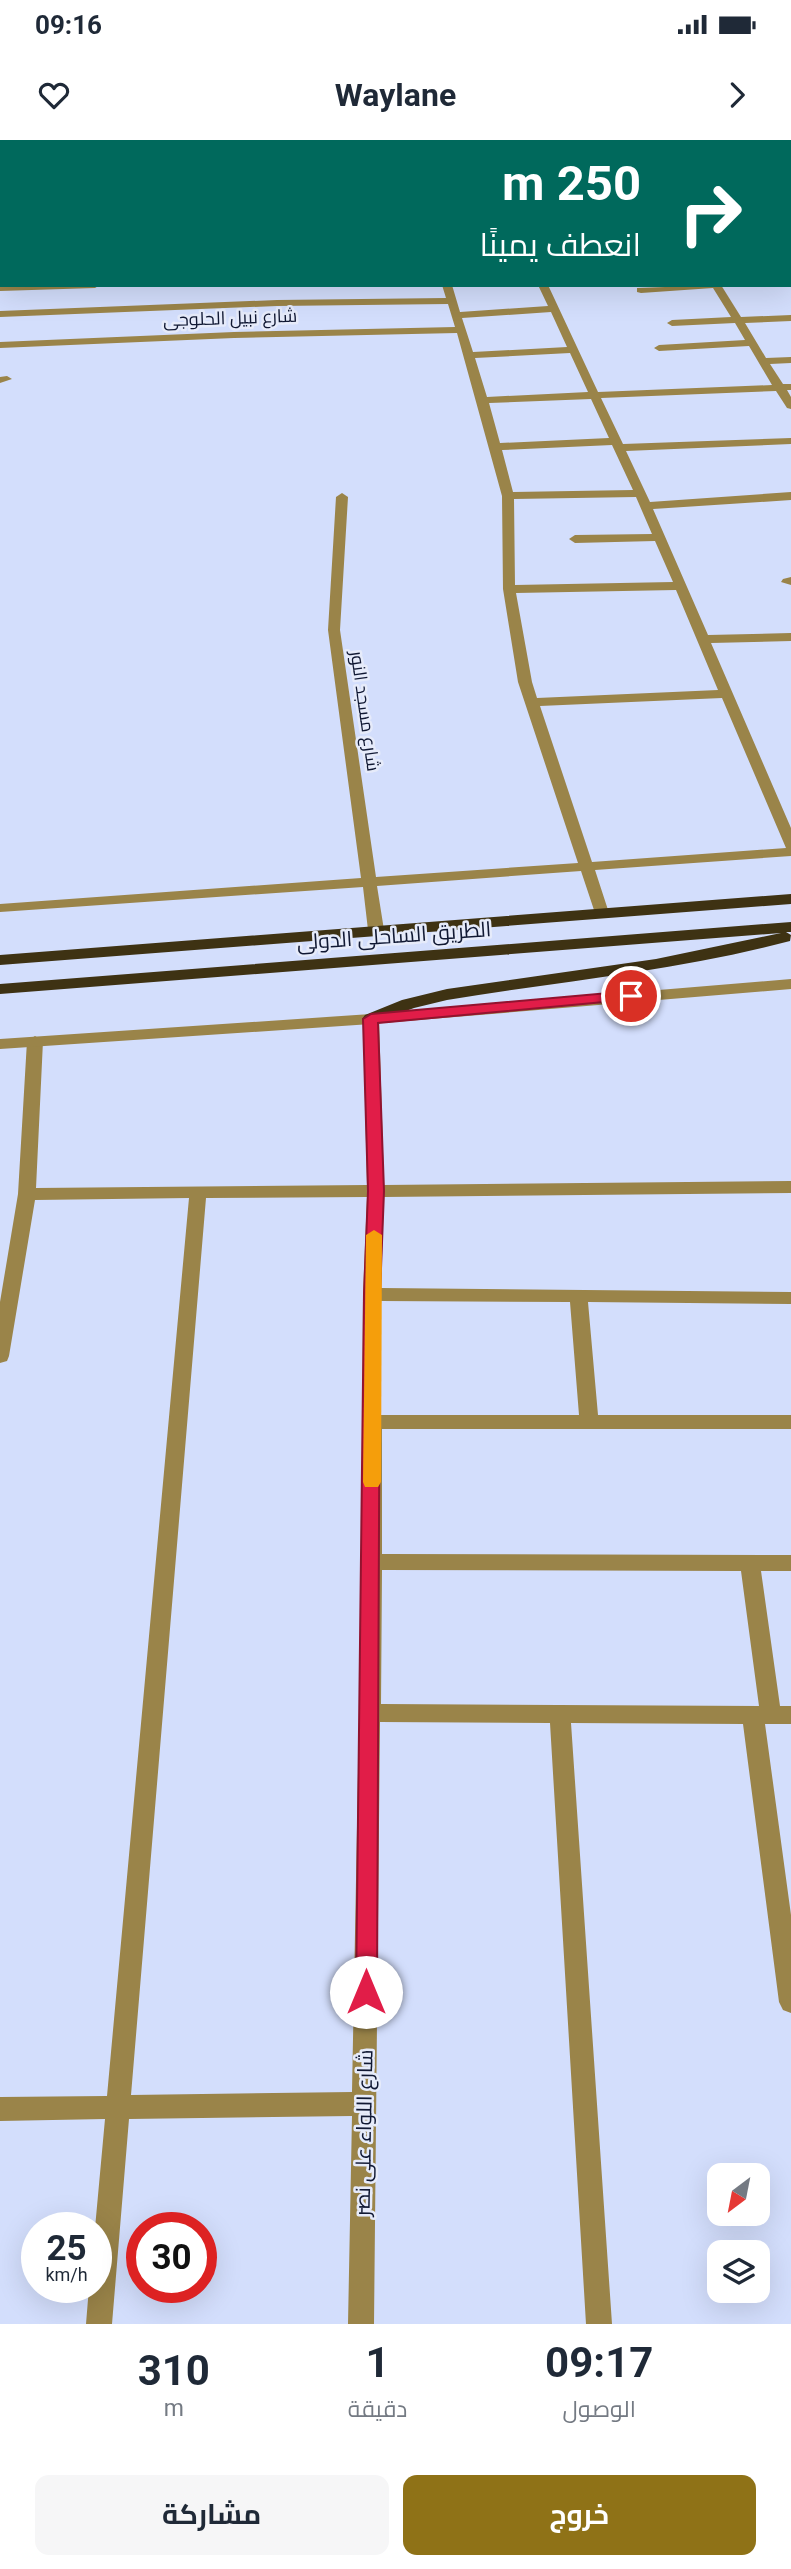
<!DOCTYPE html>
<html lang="ar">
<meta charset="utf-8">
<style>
:root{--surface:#fff;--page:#f6f6f7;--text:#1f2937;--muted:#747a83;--accent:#8f7217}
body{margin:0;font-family:Roboto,Cairo,sans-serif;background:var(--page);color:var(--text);direction:rtl;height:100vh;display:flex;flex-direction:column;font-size:26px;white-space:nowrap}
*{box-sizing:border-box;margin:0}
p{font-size:23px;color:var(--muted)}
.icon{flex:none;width:38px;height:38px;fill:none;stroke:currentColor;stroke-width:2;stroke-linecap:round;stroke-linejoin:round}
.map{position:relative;height:2184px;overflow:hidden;direction:ltr}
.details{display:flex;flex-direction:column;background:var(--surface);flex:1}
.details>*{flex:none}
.hud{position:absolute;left:0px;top:0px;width:791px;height:147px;box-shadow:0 7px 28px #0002;direction:rtl;background:#00695c;color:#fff;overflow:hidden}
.needle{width:46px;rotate:212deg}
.tools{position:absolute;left:707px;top:2023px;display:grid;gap:14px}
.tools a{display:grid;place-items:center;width:63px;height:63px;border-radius:14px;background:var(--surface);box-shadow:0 7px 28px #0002;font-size:35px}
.speed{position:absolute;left:21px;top:2072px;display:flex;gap:14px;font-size:35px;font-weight:700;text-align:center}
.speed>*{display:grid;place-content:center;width:91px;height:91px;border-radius:50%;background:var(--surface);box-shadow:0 7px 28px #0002;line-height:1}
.speed small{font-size:18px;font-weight:400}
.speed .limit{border:10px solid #d22;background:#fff;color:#111}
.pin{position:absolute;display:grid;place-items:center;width:60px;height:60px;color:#fff;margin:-30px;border:4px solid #fff;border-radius:50%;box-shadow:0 2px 7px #0007}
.me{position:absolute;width:77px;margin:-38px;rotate:0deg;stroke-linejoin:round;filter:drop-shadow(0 0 5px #0008)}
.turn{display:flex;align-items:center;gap:24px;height:147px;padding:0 35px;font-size:32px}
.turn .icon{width:91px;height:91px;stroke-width:2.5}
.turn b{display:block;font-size:49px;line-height:60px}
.eta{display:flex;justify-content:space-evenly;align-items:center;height:119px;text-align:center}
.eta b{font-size:42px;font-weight:700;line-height:49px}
.cta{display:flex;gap:14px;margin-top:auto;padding:14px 35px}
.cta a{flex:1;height:80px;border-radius:14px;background:var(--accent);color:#fff;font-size:28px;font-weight:700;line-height:80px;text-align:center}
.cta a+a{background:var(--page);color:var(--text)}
.status{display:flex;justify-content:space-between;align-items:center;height:49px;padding:0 35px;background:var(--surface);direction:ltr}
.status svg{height:19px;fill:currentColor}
header{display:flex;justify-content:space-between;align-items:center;height:91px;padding:0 35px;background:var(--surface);font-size:32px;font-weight:700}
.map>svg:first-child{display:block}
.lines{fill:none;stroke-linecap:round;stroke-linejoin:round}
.minor{fill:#9a8449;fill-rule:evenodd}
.tertiary{fill:#9a8449;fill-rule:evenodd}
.trunk{fill:#3e3213;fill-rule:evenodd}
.route{fill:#e11d48;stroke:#92132f;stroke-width:2}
.slow{fill:#f59e0b}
.labels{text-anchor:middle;stroke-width:5;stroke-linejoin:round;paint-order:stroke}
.far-street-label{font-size:18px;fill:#101833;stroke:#e6ebfa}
.street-label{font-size:21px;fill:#101833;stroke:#e6ebfa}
</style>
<div class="status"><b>09:16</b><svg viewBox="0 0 49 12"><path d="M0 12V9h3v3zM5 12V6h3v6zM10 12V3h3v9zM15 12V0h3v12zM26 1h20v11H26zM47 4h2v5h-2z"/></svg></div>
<header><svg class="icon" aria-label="forward" viewBox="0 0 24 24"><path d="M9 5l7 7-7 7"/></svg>Waylane<svg class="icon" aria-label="heart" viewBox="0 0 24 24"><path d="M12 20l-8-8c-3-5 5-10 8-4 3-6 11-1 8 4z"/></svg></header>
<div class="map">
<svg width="791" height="2184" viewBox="0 0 791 2184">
<rect width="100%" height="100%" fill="#d3defc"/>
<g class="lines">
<path class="minor" d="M789 11H791V17H789Z
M0 49H2V55H0Z
M789 69H791V75H789Z
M0 98H2V104H0Z
M789 102H791V108H789Z
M0 113H2V119H0Z
M789 136H791V142H789Z
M0 145H100L95 148 0 151Z
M442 145H452L460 172 548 166 538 145H548L598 252 772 245 749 206 659 211 654 208 659 205 745 200 735 183 672 186 667 183 672 180 731 177 713 148 641 153 637 152V148L721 145 741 177 791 175V181L745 183 766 218 791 217V223L770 224 783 244H791V250H787L791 257V269L787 268 776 251 601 258 623 304 791 298V304L626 311 650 362 791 352V360L653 369 708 495 791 493V501L711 503 791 688V716L595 730 609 773 602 777 595 773 581 731 377 746 384 790 376 795 368 790 363 747 0 772V764L361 738 328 490 336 357 342 353 348 357 340 490 376 737 578 723 518 542 503 449 502 356 457 193 234 198 0 208V202L234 192 455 187 448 164 277 166 0 177V171L277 160 446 158ZM551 172 567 207 473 212 462 178ZM570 213 588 252 487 257 475 218ZM591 259 609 298 500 303 489 263ZM612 305 633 350 513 352 502 310ZM636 357 652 394 575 395 569 399 575 403 655 401 673 442 515 445 514 359ZM676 450 718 550 537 558 532 542 516 453ZM722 558 786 708 592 722 540 566Z
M0 237 7 236 12 239 0 243Z
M791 437V445L781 442 783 439Z
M371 874 379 879 384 1045 791 1041V1053L384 1057 381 1148 791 1152V1164L588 1162 598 1275H791V1289H382V1414L791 1415V1431H761L780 1566H791V1584H765L791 1775V1873L783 1870 779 1862 743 1584 571 1583 612 2184H586L550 1583 380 1582 374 2184H348L352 1976 129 1979 112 2184H86L89 2147H96L95 2088 105 1979 0 1981V1957L107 1956 189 1058 35 1060 9 1216 7 1221 0 1223V1162L18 1054 27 901 35 896 43 901 36 1048 367 1045 363 879ZM367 1057 363 1154 362 1422 352 1952 131 1955 206 1058ZM381 1161 570 1162 579 1275H381ZM382 1430 741 1431 759 1566 381 1564Z"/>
<path class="tertiary" d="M791 839V849L371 884 0 909V899L371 874Z"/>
<path class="trunk" d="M791 754V764L0 825V815Z
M791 782V792H786L791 795 790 801C677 831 562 841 447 860L414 868 371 884 362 879 365 875 402 860 447 849 656 819 781 793 0 854V844Z"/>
</g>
<path class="route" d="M631 851 638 856 636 859 378 883 384 1051 380 1154 377 1852 374 1859 366 1862 359 1859 356 1852 364 1154 368 1051 363 879 371 874Z"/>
<path class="slow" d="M374 1090 382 1095 381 1342 378 1347H365L363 1342 366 1095Z"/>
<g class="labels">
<g class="far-street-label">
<text transform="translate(230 178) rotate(-2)" y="6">شارع نبيل الحلوجى</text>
<text transform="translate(365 571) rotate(82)" y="6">شارع مسجد النور</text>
</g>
<g class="street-label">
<text transform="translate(394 796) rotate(-4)" y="7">الطريق الساحلى الدولى</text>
<text transform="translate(364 1993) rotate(-89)" y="7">شارع اللواء على نصر</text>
</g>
</g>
</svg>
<div class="tools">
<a><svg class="needle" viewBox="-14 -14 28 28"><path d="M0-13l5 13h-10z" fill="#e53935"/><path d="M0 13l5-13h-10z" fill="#747a83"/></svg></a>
<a><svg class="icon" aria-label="layers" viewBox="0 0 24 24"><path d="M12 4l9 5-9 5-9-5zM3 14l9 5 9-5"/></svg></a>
</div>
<div class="speed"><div>25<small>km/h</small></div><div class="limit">30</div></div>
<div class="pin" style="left:631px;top:856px;background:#d93025"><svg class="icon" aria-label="arrive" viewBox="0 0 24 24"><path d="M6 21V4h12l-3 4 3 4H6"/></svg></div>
<svg class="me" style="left:366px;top:1852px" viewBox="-20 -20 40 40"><circle r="19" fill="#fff"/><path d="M0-13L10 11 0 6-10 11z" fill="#e11d48"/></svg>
<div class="hud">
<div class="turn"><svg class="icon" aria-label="right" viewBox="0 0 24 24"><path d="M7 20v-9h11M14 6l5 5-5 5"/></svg><div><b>250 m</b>انعطف يمينًا</div></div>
</div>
</div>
<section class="details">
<div class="eta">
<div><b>09:17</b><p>الوصول</p></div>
<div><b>1</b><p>دقيقة</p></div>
<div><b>310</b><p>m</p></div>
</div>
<div class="cta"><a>خروج</a><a>مشاركة</a></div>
</section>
